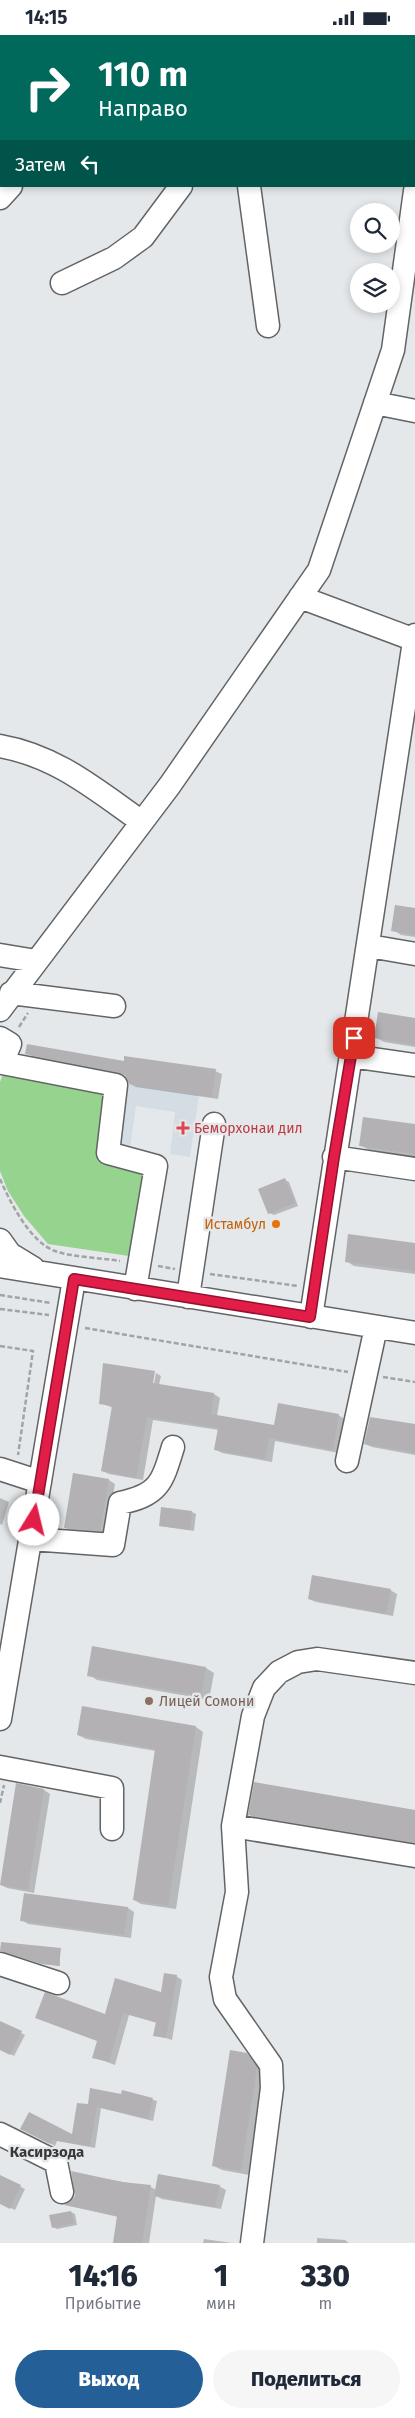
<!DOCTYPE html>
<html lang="ru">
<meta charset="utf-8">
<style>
:root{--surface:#fff;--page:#f6f6f7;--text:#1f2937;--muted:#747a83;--accent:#246097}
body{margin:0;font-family:"Fira Sans",sans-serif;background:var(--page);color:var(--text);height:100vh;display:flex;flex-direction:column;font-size:19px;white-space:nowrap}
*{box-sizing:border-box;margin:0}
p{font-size:16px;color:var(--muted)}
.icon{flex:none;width:28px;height:28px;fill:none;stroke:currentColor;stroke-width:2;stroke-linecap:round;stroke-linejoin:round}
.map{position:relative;height:2208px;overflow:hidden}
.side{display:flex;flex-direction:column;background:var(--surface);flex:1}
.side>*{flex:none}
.banner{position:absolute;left:0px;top:0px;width:415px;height:152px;box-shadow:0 2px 8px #0003;background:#00695c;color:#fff;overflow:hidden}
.fabs{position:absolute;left:350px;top:168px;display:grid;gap:10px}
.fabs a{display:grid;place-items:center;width:50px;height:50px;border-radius:50%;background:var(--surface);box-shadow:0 2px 8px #0003;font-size:25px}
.pin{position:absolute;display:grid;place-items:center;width:42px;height:42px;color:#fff;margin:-21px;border-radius:10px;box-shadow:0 2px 8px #0006}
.me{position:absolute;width:55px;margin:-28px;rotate:9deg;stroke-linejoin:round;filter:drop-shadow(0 0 4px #0008)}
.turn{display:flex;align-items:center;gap:18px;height:105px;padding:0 15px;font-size:22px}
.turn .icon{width:65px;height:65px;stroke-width:2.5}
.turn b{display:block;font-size:35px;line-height:42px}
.then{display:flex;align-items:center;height:48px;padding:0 15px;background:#0003;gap:10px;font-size:19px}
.eta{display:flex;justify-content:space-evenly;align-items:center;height:85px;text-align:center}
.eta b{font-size:30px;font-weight:800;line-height:35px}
.button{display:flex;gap:10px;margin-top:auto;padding:10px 15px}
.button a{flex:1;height:58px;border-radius:30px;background:var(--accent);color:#fff;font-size:20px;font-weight:800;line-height:58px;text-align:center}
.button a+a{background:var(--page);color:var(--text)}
.status{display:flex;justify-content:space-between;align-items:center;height:35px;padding:0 25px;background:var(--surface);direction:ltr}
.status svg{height:14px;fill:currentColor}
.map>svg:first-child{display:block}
.built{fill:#d4dde4}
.green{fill:#96d38f}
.shadow{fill:#0003}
.building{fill:#b3b1b4}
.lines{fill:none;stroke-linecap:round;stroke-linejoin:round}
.minor-casing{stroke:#626466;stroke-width:25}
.path{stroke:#a1a4a5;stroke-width:2.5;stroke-dasharray:5 2.5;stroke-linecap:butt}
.minor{stroke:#fff;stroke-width:22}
.route-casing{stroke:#92132f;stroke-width:12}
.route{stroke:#e11d48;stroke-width:9}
.health-dot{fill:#e0444e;stroke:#e5e8ea;stroke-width:2}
.food-dot{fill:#e8710a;stroke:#e5e8ea;stroke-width:2}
.education-dot{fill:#8d6e63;stroke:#e5e8ea;stroke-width:2}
.labels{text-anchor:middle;stroke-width:5;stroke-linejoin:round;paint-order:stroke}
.health-label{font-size:14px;fill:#be3a42;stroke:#e5e8ea;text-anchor:start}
.food-label{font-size:14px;fill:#c56008;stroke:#e5e8ea;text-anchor:end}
.education-label{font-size:14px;fill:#785e54;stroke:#e5e8ea;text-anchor:start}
.neighbourhood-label{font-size:15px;font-weight:bold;fill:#373839;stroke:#e5e8ea}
</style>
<div class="status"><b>14:15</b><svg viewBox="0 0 49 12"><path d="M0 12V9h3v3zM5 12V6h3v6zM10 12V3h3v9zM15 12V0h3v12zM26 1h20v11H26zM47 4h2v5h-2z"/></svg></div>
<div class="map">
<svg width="415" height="2208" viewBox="0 0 415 2208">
<rect width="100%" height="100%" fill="#e5e8ea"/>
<path class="built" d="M120 1048 199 1060 190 1122 170 1119 175 1077 136 1071 130 1113 112 1110Z"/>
<path class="green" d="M3 1039 105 1058V1121L144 1133 129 1221 48 1209 24 1181 8 1156 0 1136V1047Z"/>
<path class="shadow" d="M415 874V902L401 900 393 895Z
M415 984V1012L384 1007 375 1002Z
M27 1018 215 1036 222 1039 218 1064 136 1052 130 1049 126 1040 33 1022Z
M415 1091V1122L369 1115 360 1110Z
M285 1145 289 1147 298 1171 274 1180 269 1178Z
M415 1209V1239L354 1231 346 1226Z
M105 1330 154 1337 151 1354H153L156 1338 161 1341 159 1350 214 1359 220 1363 217 1381 275 1392 279 1370 338 1380 345 1384 339 1418 275 1406 272 1427 222 1418 215 1414 219 1395 153 1385 143 1445 109 1439 102 1436 113 1373 101 1368Z
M415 1391V1420L372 1412 365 1409Z
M109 1445 115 1449 106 1499 71 1496 65 1493Z
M0 1463 9 1467 2 1490 0 1489Z
M192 1477 196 1479 194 1496 160 1491Z
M390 1555 397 1559 393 1581 316 1567 309 1564Z
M206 1633 214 1638 209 1665 97 1645 89 1640Z
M196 1692 203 1697 176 1874 141 1869 134 1865 156 1716 86 1704 78 1700Z
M17 1750 44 1755 50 1759 34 1858 7 1853 1 1850Z
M415 1776V1810L258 1784 250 1780Z
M25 1859 128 1873 134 1877 131 1903 28 1889 22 1885Z
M60 1914V1931L45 1929Z
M176 1941 182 1945 172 2005 156 2000 157 1988 129 1980 115 2030 94 2022 106 1980 162 1958Z
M0 1987 25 2000 14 2021 0 2014Z
M246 2019 255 2024 264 2038 249 2140 222 2135 214 2131Z
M123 2057 157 2066 153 2086 101 2073 95 2113 57 2106 55 2111 26 2096 73 2101 89 2071 122 2060Z
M73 2138 151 2152 156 2155 219 2151 226 2155 221 2174 162 2164 156 2161 149 2208H114L118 2182 66 2170 71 2168 76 2161Z
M0 2141 25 2154 15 2175 0 2168Z
M71 2177 75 2179 77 2190 57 2194 53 2192Z
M317 2203 345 2205 349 2208H317Z
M204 2204 232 2208H203Z"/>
<path class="building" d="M395 870 415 873V900L391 896Z
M378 977 415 983V1010L374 1003Z
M27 1009 124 1026V1021L216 1034 212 1062 129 1049 125 1040 118 1037 25 1019Z
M363 1082 415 1089V1119L359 1111Z
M285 1143 295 1168 268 1179 258 1154Z
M348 1199 415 1208V1236L345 1227Z
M103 1328 155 1336 153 1348 214 1358 211 1379 274 1390 278 1368 339 1379 333 1415 269 1403 265 1424 214 1415 218 1393 147 1382 136 1443 101 1436 112 1371 99 1369Z
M370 1382 415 1389V1418L364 1409Z
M73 1438 109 1444 100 1496 64 1493Z
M161 1472 192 1476 190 1495 159 1491Z
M312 1540 391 1554 386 1579 308 1564Z
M92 1611 206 1632 201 1661 87 1641Z
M82 1671 196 1691 168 1871 133 1865 155 1714 77 1700Z
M254 1747 415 1775V1808L248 1780Z
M16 1748 44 1754 28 1855 0 1850Z
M24 1858 128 1872 124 1900 20 1886Z
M1 1907 61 1913 59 1931 42 1929 0 1916Z
M164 1938 177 1940 166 2003 153 2001 156 1987 123 1978 109 2027 92 2023 97 2006 35 1983 45 1957 105 1979 115 1943 161 1957Z
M0 1986 22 1996 10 2020 0 2015Z
M230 2015 247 2018 257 2032 241 2136 212 2131Z
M90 2053 121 2059 122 2055 153 2063 148 2084 97 2072 90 2111 52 2105 50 2109 20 2094 29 2077 72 2099 77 2068 88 2069Z
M71 2136 122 2147 151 2150 142 2208H113L117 2181 64 2170 70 2167 75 2161Z
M158 2139 220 2150 215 2172 154 2161Z
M0 2140 21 2150 10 2174 0 2169Z
M71 2176 74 2188 52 2193 49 2180Z"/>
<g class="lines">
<g class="minor-casing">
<path id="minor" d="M93 0V1
M182 1 187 0
M311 1 312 0
M0 19 1 20
M249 151 268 291
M0 163 11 151
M62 248 114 223 143 202 181 151
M375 368 415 376
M300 562 415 605
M0 711C57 721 96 755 142 787
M369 911 415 919
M0 920 36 926
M11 958 114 971
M0 975 170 750 319 535 393 315 415 156
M0 1003 10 1009 2 1028 116 1050 108 1118 156 1131 135 1254
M351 1021 415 1030
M334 1122 415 1134
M0 1205 10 1219 33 1233
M0 1231 415 1298
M188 1262 214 1089
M311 1282 415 600
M347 1426 376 1292
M0 1434 40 1447
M31 1504 113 1510 120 1468C159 1460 162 1448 173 1412
M0 1684 74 1244
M0 1732 112 1753V1794
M233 1791 415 1821
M0 1929 58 1948
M0 2099 56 2127 62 2157
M252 2208 272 2053 271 2030 225 1964 221 1942 237 1857 233 1791 253 1681 264 1653 279 1637 298 1627 317 1624 415 1638"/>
</g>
<path class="path" d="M19 992 28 978
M0 1144C10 1167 30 1207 55 1216 71 1222 103 1223 120 1226
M158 1231 175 1234
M210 1239 298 1251
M0 1260 51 1268
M0 1274 49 1280
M85 1293 348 1337
M0 1311 33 1316 18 1420
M383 1342 415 1347
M0 1768 4 1750"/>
<use href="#minor" class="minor"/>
</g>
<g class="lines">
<g class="route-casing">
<path id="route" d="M34 1485 74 1244 310 1282 334 1122 354 1003"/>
</g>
<use href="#route" class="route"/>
</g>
<path class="health-dot" d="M180.5 1085.5h5v5h5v5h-5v5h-5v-5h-5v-5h5z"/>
<circle class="food-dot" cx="276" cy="1189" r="5"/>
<circle class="education-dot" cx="149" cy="1666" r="5"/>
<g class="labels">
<g class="health-label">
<text x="194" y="1098">Беморхонаи дил</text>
</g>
<g class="food-label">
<text x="266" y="1194">Истамбул</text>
</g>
<g class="education-label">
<text x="159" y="1671">Лицей Сомони</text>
</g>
<g class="neighbourhood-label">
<text x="47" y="2122">Касирзода</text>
</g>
</g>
</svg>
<div class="fabs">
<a><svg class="icon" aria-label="search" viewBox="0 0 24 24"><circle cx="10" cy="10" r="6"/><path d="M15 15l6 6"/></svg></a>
<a><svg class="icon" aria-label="layers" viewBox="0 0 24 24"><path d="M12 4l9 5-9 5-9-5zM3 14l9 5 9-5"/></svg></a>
</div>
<div class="pin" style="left:354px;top:1003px;background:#d93025"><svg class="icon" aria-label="arrive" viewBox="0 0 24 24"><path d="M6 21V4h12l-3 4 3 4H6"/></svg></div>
<svg class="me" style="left:34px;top:1485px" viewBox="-20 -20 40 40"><circle r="19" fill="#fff"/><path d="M0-13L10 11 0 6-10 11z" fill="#e11d48"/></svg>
<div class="banner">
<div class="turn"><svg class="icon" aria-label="right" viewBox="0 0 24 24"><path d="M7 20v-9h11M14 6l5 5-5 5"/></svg><div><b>110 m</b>Направо</div></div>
<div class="then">Затем<svg class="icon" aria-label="left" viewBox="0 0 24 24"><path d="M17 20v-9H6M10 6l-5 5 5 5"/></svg></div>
</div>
</div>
<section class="side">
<div class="eta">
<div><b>14:16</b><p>Прибытие</p></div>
<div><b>1</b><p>мин</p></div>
<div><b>330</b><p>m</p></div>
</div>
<div class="button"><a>Выход</a><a>Поделиться</a></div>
</section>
